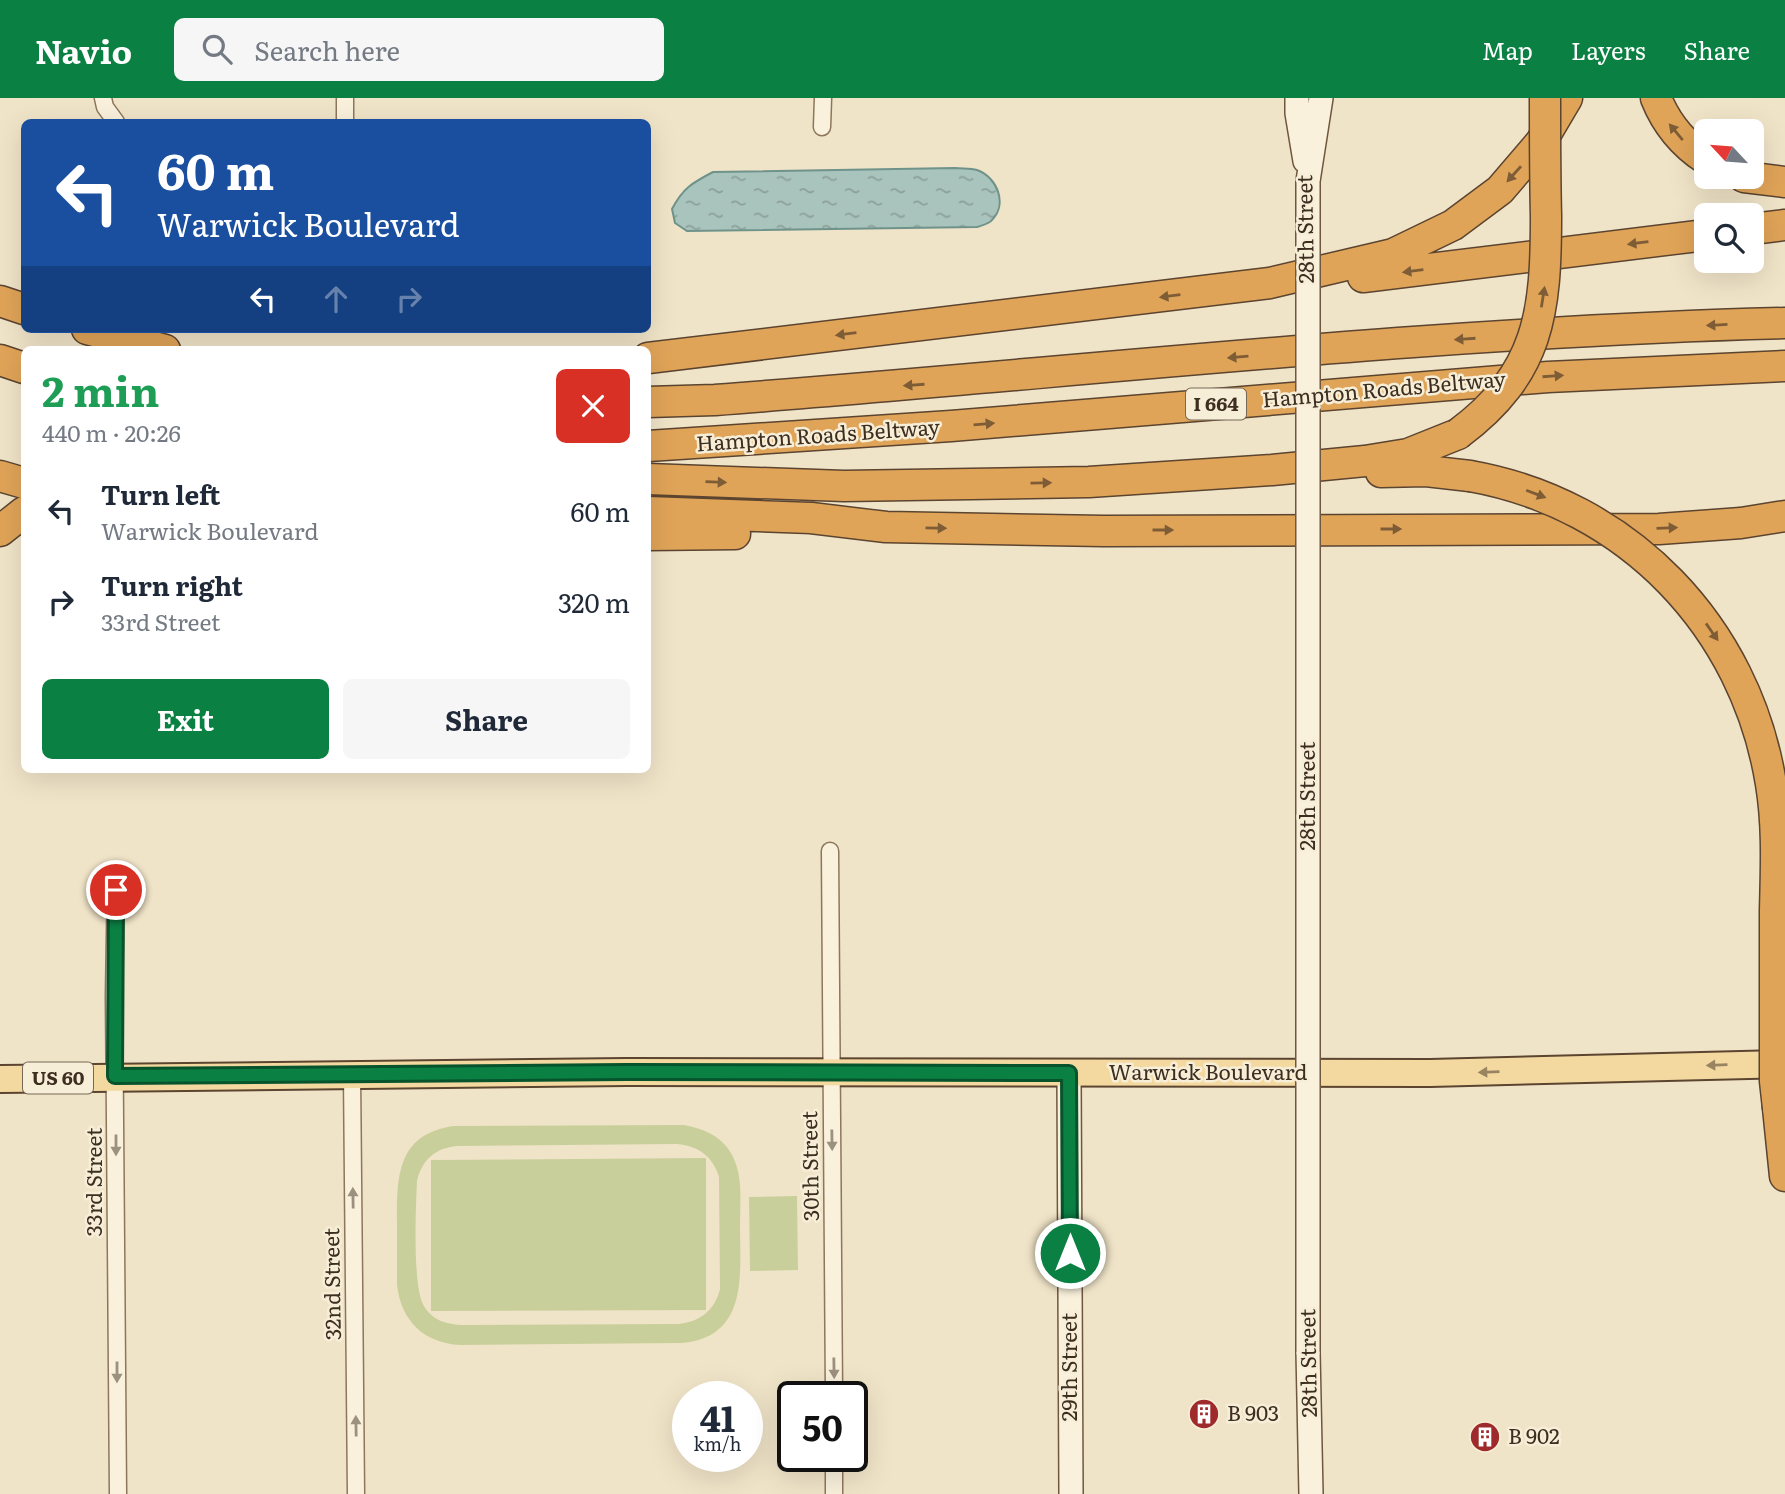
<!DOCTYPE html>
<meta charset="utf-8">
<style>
:root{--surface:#fff;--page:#f6f6f7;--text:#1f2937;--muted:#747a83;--accent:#0b8043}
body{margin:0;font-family:Literata,serif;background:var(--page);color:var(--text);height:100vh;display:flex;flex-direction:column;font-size:26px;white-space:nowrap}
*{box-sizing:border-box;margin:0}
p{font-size:23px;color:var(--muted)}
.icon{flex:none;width:38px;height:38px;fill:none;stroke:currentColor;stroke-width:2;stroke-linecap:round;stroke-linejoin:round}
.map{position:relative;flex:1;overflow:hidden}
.details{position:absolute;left:21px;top:248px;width:630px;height:427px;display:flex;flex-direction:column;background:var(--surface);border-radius:10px;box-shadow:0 7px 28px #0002}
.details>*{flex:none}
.banner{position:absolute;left:21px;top:21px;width:630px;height:214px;border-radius:10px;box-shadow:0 7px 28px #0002;background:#1a4fa0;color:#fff;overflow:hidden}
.needle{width:46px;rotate:296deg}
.buttons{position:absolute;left:1694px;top:21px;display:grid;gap:14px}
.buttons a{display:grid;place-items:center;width:70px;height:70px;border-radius:10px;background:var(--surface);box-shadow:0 7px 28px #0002;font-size:35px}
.speed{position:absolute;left:672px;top:1283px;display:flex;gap:14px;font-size:35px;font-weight:700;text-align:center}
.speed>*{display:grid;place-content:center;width:91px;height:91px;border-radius:50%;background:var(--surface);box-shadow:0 7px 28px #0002;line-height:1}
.speed small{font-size:18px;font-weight:400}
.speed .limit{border:4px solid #111;border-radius:10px;background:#fff;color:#111}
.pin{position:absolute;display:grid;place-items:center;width:60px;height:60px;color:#fff;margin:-30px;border:4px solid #fff;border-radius:50%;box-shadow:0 2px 7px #0007}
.me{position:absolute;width:77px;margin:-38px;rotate:0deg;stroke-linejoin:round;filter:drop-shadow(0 0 5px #0008)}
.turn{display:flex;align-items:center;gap:24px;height:147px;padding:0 21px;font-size:32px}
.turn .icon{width:91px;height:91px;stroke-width:2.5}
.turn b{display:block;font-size:49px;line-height:60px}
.lanes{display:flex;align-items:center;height:66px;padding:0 21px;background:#0003;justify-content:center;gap:35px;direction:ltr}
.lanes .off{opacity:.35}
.round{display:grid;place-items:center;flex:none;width:74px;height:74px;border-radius:10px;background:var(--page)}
.headline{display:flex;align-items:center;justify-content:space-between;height:119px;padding:0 21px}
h1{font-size:42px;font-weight:700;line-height:52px;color:#1e9e55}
.primary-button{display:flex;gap:14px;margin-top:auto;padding:14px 21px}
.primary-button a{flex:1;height:80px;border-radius:10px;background:var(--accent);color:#fff;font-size:28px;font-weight:700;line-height:80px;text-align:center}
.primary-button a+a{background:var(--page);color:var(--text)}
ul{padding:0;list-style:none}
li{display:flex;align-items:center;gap:21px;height:91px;padding:0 21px}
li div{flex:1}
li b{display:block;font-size:26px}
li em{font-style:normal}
header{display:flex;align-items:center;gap:42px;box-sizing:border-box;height:98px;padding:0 35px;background:var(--accent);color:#fff}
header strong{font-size:33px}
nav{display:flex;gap:38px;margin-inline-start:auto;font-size:24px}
.search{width:490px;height:63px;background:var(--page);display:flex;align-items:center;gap:18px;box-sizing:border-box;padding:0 24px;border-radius:10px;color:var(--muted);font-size:26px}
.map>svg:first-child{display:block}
.green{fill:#c9cf9b;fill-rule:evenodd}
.water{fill:url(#water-ripples);stroke:#6f938a;stroke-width:2}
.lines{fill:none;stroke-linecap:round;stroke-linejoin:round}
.street-casing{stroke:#8d765c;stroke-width:19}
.secondary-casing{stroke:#6f573f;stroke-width:26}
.primary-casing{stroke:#5b4430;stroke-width:30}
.highway-casing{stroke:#5b4430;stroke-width:33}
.street{stroke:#faf1dc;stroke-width:16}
.secondary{stroke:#faf1dc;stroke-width:23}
.primary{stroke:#f3d9a0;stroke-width:26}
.highway{stroke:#e0a458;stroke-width:30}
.secondary-bridge-casing{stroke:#6f573f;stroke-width:26;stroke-linecap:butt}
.highway-bridge-casing{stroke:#5b4430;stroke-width:33;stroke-linecap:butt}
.secondary-bridge{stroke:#faf1dc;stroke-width:23}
.highway-bridge{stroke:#e0a458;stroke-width:30}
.oneway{fill:#7e5d36}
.oneway2{fill:#988460}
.oneway3{fill:#9c907e}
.route-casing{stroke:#07532c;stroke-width:18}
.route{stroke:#0b8043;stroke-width:12}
.labels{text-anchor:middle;stroke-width:5;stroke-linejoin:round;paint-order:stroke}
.shield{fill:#f7eed8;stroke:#756857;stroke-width:2}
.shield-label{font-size:19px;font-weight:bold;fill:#3d2e20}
.street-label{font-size:21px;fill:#3d2e20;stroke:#f7eed8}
.poi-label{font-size:21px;fill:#3d2e20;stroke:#f7eed8;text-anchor:start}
</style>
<header>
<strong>Navio</strong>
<div class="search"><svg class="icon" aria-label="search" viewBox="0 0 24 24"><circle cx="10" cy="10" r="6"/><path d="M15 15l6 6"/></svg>Search here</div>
<nav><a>Map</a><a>Layers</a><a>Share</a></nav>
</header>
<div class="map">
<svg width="1785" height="1396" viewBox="0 0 1785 1396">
<defs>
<pattern id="water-ripples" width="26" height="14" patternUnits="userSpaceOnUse" patternTransform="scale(1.75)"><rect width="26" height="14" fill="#a9c4bc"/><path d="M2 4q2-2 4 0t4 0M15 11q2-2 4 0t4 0" fill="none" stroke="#8ba098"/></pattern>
</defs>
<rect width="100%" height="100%" fill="#f0e4c8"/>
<path class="green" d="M683 1027C701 1030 718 1036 729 1052 744 1074 740 1101 740 1126 740 1176 749 1239 682 1245L460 1247C424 1245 401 1223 397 1187 397 1166 397 1144 397 1122 397 1076 398 1036 454 1028ZM677 1046C699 1048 713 1059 719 1079L720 1191C715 1212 700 1224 678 1226L461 1227C446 1226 432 1222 424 1208 412 1189 416 1108 417 1083 422 1062 435 1050 457 1048Z
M706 1060V1212L431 1213V1062Z
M797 1098 798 1172 750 1173 749 1099Z"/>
<path class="water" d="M955 70C962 71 970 70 977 72 997 79 1008 106 992 122 989 126 983 127 977 129L687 133 675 125 672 111C683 90 692 85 713 74Z"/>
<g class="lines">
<g class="street-casing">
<path id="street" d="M103 0 105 9 116 24
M345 24V0
M822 29 823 0
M830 753 834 1298
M116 773 114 898 118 1396
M352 976 356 1396
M834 1396V1358"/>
</g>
<g class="secondary-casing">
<path id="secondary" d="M1297 0V15L1305 63
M1308 83 1321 0
M1069 975 1071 1396
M1308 1254 1311 1396"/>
</g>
<g class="primary-casing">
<path id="primary" d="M0 981 627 974 1430 975 1785 966"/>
</g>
<g class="highway-casing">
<path id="highway" d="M1656 0C1666 25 1683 46 1706 61
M1744 79 1785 84
M1752 131 1785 127
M1363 179 1706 137
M0 203 24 211
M87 231 165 252
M648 260 1270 185 1393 156 1453 127 1500 92 1541 44 1567 0
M0 262 24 270
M648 304 715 302C1072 275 1428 234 1785 225
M648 348 951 328 1548 279 1785 268
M1381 374 1426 373 1470 378
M0 378 24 385
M648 381 844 388 1089 384 1272 372 1365 363 1408 356 1458 336
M648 414 811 420 886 429 1104 433 1659 431 1741 425 1785 418
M0 433 24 414
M648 437 735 436
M1778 1010 1785 1078"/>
</g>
<use href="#street" class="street"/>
<use href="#secondary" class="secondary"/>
<use href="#primary" class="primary"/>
<use href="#highway" class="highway"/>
<g class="secondary-bridge-casing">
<path id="secondary-bridge" d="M1308 83V1254"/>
</g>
<g class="highway-bridge-casing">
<path id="highway-bridge" d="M1458 336C1540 275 1546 214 1546 118 1545 79 1545 39 1545 0
M1470 378C1628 406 1746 529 1771 686 1778 728 1776 771 1775 813 1775 870 1775 926 1775 983L1778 1010"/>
</g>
<use href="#secondary-bridge" class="secondary-bridge"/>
<use href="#highway-bridge" class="highway-bridge"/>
</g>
<defs><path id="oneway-solid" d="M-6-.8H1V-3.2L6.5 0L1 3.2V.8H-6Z" transform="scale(1.75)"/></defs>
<g class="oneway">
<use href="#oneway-solid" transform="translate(1676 34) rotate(-130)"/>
<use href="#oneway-solid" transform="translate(1514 76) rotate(132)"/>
<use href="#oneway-solid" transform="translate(1638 145) rotate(173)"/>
<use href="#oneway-solid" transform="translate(1413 173) rotate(173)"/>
<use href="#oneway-solid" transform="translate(1170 198) rotate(173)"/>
<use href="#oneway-solid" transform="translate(1543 199) rotate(-81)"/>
<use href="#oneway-solid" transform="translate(1717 227) rotate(177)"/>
<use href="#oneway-solid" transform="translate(846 236) rotate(173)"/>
<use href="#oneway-solid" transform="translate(1465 241) rotate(176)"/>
<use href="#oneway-solid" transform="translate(1238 259) rotate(175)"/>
<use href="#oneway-solid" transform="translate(1553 278) rotate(-4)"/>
<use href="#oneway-solid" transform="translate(914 287) rotate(176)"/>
<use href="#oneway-solid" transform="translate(984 326) rotate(-5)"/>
<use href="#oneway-solid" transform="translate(716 384) rotate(2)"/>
<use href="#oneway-solid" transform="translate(1041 385) rotate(-1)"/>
<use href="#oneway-solid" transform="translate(1536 396) rotate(21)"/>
<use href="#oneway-solid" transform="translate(936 430) rotate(1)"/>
<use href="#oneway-solid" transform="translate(1667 430) rotate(-2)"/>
<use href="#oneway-solid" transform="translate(1391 431)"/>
<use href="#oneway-solid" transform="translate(1163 432)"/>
<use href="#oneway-solid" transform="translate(1712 534) rotate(55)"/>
</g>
<g class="oneway2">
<use href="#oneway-solid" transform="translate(1717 967) rotate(178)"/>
<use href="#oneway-solid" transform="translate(1489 974) rotate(178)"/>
</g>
<g class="oneway3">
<use href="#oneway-solid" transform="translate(832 1042) rotate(89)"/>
<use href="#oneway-solid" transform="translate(116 1047) rotate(90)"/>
<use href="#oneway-solid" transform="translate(353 1100) rotate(-91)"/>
<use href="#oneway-solid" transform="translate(834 1270) rotate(89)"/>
<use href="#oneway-solid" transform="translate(117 1274) rotate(90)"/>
<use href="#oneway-solid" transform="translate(356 1328) rotate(-91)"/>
</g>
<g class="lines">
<g class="route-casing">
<path id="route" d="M116 792 115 978 627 974 1069 975 1070 1155"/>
</g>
<use href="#route" class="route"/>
</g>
<defs>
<g id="building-disc" transform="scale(1.575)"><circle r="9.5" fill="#9e2a2b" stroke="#f7eed8"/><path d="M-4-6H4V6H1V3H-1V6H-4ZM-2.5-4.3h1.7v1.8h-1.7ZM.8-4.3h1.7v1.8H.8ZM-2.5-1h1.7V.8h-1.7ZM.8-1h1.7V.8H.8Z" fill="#fff"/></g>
</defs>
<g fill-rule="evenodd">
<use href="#building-disc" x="1204" y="1316"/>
<use href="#building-disc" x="1485" y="1339"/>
</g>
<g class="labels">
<g class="shield">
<rect x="1186" y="290.5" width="60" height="31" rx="5"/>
<rect x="23" y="964.5" width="70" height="31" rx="5"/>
</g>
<g class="shield-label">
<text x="1216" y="313">I 664</text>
<text x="58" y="987">US 60</text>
</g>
<g class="street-label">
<text transform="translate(1306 131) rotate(-91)" y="7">28th Street</text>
<text transform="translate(1384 292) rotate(-5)" y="7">Hampton Roads Beltway</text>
<text transform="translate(818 338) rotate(-4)" y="7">Hampton Roads Beltway</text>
<text transform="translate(1308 698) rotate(-90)" y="7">28th Street</text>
<text x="1208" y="982">Warwick Boulevard</text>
<text transform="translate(811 1068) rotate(-91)" y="7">30th Street</text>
<text transform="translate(95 1084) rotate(-90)" y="7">33rd Street</text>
<text transform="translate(333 1186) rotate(-91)" y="7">32nd Street</text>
<text transform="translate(1309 1265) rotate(-91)" y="7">28th Street</text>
<text transform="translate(1070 1269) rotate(-90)" y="7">29th Street</text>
</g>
<g class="poi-label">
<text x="1227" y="1323">B 903</text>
<text x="1508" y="1346">B 902</text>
</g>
</g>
</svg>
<div class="buttons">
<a><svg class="needle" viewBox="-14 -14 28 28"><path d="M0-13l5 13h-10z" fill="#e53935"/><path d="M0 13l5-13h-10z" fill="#747a83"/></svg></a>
<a><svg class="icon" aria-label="search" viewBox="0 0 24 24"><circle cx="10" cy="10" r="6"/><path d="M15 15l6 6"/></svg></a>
</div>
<div class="speed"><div>41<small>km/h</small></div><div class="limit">50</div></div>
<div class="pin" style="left:116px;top:792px;background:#d93025"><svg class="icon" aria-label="arrive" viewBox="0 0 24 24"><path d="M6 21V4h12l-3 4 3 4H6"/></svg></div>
<svg class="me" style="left:1070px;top:1155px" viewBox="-20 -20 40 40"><circle r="17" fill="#0b8043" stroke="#fff" stroke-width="3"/><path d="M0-11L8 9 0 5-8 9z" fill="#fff"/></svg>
<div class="banner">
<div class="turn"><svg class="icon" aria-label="left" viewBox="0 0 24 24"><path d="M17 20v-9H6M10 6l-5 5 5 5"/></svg><div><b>60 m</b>Warwick Boulevard</div></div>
<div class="lanes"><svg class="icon" aria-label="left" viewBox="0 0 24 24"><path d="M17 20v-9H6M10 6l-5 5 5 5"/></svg><svg class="icon off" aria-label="ahead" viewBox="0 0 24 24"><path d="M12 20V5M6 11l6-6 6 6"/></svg><svg class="icon off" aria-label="right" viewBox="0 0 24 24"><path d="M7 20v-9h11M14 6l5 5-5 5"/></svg></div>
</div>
<section class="details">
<div class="headline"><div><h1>2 min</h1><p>440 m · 20:26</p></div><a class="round" style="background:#d93025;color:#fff"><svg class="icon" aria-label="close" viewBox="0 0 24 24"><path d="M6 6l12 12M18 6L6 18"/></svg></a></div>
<ul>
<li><svg class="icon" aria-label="left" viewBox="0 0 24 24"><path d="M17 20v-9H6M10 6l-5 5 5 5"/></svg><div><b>Turn left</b><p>Warwick Boulevard</p></div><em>60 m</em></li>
<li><svg class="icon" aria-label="right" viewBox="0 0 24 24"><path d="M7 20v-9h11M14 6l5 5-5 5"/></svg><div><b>Turn right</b><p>33rd Street</p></div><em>320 m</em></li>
</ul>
<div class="primary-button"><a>Exit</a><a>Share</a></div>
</section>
</div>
